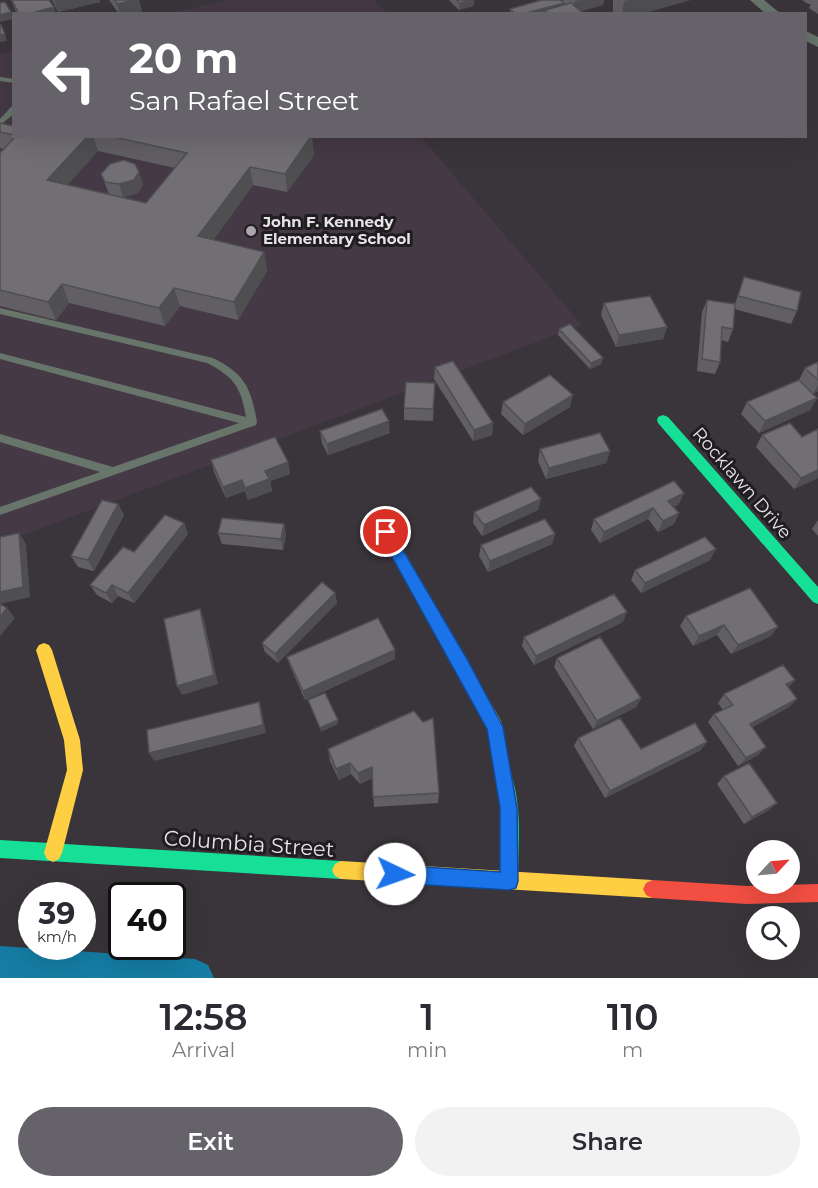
<!DOCTYPE html>
<style>
:root{--surface:#fff;--page:#f2f2f3;--text:#2b2b33;--muted:#7c7c81;--accent:#656269}
body{margin:0;font-family:Montserrat,sans-serif;background:var(--page);color:var(--text);height:100vh;display:flex;flex-direction:column;font-size:22px;white-space:nowrap}
*{box-sizing:border-box;margin:0}
p{font-size:20px;color:var(--muted)}
.icon{flex:none;width:33px;height:33px;fill:none;stroke:currentColor;stroke-width:2;stroke-linecap:round;stroke-linejoin:round}
.map{position:relative;height:978px;overflow:hidden}
.sheet{display:flex;flex-direction:column;background:var(--surface);flex:1}
.sheet>*{flex:none}
.hud{position:absolute;left:12px;top:12px;width:795px;height:126px;border-radius:0px;box-shadow:0 6px 24px #0002;background:#656269;color:#fff;overflow:hidden}
.needle{width:39px;rotate:64deg}
.fabs{position:absolute;left:746px;top:840px;display:grid;gap:12px}
.fabs a{display:grid;place-items:center;width:54px;height:54px;border-radius:50%;background:var(--surface);box-shadow:0 6px 24px #0002;font-size:30px}
.speed{position:absolute;left:18px;top:882px;display:flex;gap:12px;font-size:30px;font-weight:700;text-align:center}
.speed>*{display:grid;place-content:center;width:78px;height:78px;border-radius:50%;background:var(--surface);box-shadow:0 6px 24px #0002;line-height:1}
.speed small{font-size:15px;font-weight:400}
.speed .limit{border:3px solid #111;border-radius:9px;background:#fff;color:#111}
.pin{position:absolute;display:grid;place-items:center;width:51px;height:51px;color:#fff;margin:-26px;border:3px solid #fff;border-radius:50%;box-shadow:0 2px 6px #0007}
.me{position:absolute;width:66px;margin:-33px;rotate:93deg;stroke-linejoin:round;filter:drop-shadow(0 0 4px #0008)}
.turn{display:flex;align-items:center;gap:21px;height:126px;padding:0 18px;font-size:27px}
.turn .icon{width:78px;height:78px;stroke-width:2.5}
.turn b{display:block;font-size:42px;line-height:51px}
.eta{display:flex;justify-content:space-evenly;align-items:center;height:102px;text-align:center}
.eta b{font-size:36px;font-weight:600;line-height:42px}
.button{display:flex;gap:12px;margin-top:auto;padding:12px 18px}
.button a{flex:1;height:69px;border-radius:36px;background:var(--accent);color:#fff;font-size:24px;font-weight:600;line-height:69px;text-align:center}
.button a+a{background:var(--page);color:var(--text)}
.map>svg:first-child{display:block}
.built{fill:#443944}
.lines{fill:none;stroke-linecap:round;stroke-linejoin:round}
.canal{fill:#157da4;fill-rule:evenodd}
.lane{fill:#67756b;fill-rule:evenodd}
.street{fill:#67756b;fill-rule:evenodd}
.fast{fill:#16e098;fill-rule:evenodd}
.slow{fill:#ffcf43;fill-rule:evenodd}
.jam{fill:#f24e42;fill-rule:evenodd}
.wall{fill:#615f63;fill-rule:evenodd}
.shaded-wall{fill:#4f4e50}
.building{fill:#716f73;stroke:#4f4e50;stroke-width:1.5}
.route{fill:#1a73e8;stroke:#114b97;stroke-width:1.5}
.poi-dot{fill:#aba6ab;stroke:#201d20;stroke-width:2}
.labels{text-anchor:middle;stroke-width:6;stroke-linejoin:round;paint-order:stroke}
.far-poi-label{font-size:15px;font-weight:bold;fill:#e8e3e8;stroke:#201d20;text-anchor:start}
.street-label{font-size:18px;fill:#e8e3e8;stroke:#201d20}
.near-street-label{font-size:21px;fill:#e8e3e8;stroke:#201d20}
</style>
<div class="map">
<svg width="818" height="978" viewBox="0 0 818 978">
<rect width="100%" height="100%" fill="#3a353a"/>
<path class="built" d="M228 0H374L387 13H171Z
M13 50 14 136 421 137 582 325 0 544V54Z"/>
<g class="lines">
<path class="canal" d="M0 946 195 959 208 965 214 978H0Z"/>
<path class="lane" d="M0 77 14 79V83L0 81Z
M11 107H14V114L0 125V119Z
M0 308 213 358C245 374 251 388 257 422L256 425 0 515V507L100 472 0 442V434L113 467 239 423 0 359V353L246 417C241 387 234 377 207 363L0 314Z"/>
<path class="street" d="M750 0H764L781 14H766Z
M806 31 818 37V47L806 41Z"/>
<path class="fast" d="M663 415 668 417 818 587V604L813 602 658 423 657 420 658 417Z
M504 770 510 772C523 805 518 847 518 881L515 887 509 890 503 887 500 881 501 809 496 778 498 772Z
M0 840 341 861 347 864 350 870 347 876 341 879 0 858Z"/>
<path class="slow" d="M386 526 391 528 501 721 512 778 510 784 504 786 498 784 487 729 381 536 379 532 381 528Z
M44 643 49 645 52 650 80 740 83 770 62 853 59 859 53 862 47 859 44 853 67 770 64 740 36 650 39 645Z
M341 861 652 880 658 883 661 889 658 895 652 898 341 879 335 876 332 870 335 864Z"/>
<path class="jam" d="M652 880 747 886 818 884V902L747 904 652 898 646 895 643 889 646 883Z"/>
</g>
<path class="wall" d="M11 0H49L54 7 56 14H17Z
M52 0H100V2L58 12Z
M109 0H139L142 11 134 14H119Z
M449 0H474L473 6 459 10Z
M540 0H562L563 2V0H604L603 5 581 11 583 14H510V9Z
M613 0H690L641 14H614L613 12Z
M802 0H818V14L809 8 811 4H808Z
M0 123 14 126V136H311L314 155 287 192 253 185 213 240 264 252 267 271 238 320 180 306 165 326 69 303 56 320 0 306V153L4 149 0 148ZM98 151 175 168 146 203 123 197 138 193 143 184 101 174 109 194 67 185Z
M744 277 797 311 791 324 734 309 733 329 728 342 721 340 720 362 715 374 697 371 702 312 707 300 735 304Z
M604 303 667 327 663 339 616 347 601 315Z
M559 329 603 358 601 364 590 369 558 335Z
M818 362V391L813 394 817 398 810 410 759 433 741 414 747 402 799 380 805 368Z
M435 367 493 423 492 435 473 441 434 379Z
M435 383 433 421 404 420V408Z
M503 402 570 407 523 435 501 414Z
M818 429V478L794 489 756 447 762 435 802 437Z
M320 431 390 433 328 455 322 443Z
M540 449 610 451 606 463 546 479 538 461Z
M211 460 288 462 290 474 270 481 272 491 248 500 245 491 226 498 214 472Z
M674 481 679 504 674 507 679 513 674 524 658 532 648 519 600 543 591 530 594 519Z
M541 499 538 510 482 536 473 523 474 512Z
M118 504 124 515 94 571 78 567 71 556Z
M818 520V536L812 529Z
M184 523 188 534 134 603 118 596 112 603 97 595 90 585 134 552Z
M284 524 286 535 283 550 222 544 218 533Z
M555 534 552 544 488 572 479 556 481 545Z
M710 560 641 593 631 580 635 570Z
M335 593 337 603 278 663 265 652 262 643Z
M686 616 771 636 731 654 717 635 693 646 680 626Z
M623 622 534 665 522 646 524 637Z
M287 657 395 659 305 700 290 666Z
M557 658 641 698 636 707 593 729 554 667Z
M795 680 788 687 797 699 789 707 752 727 758 755 738 766 708 722 714 714 723 710 718 703 724 694Z
M578 738 641 749 701 750 605 798 574 746Z
M328 749 439 793 438 803 374 807 372 778 360 784 351 774 339 780 330 761Z
M724 776 769 810 744 824 717 784Z"/>
<path class="shaded-wall" d="M54 0H100V2L58 12Z
M134 0H139L142 11 134 14H120L117 4Z
M474 0 473 6 459 10V3Z
M556 0H562V4L564 3 562 14 545 10 544 14H523Z
M579 0H604L603 5 572 14 574 2Z
M628 0H690L641 14H622L624 1Z
M54 7 56 14H28Z
M11 12 13 19 0 22V15Z
M5 34 7 41 0 42V35Z
M88 136H93L98 151 54 199 47 180Z
M312 136 314 155 287 192 285 174Z
M250 167 253 185 203 255 198 236Z
M139 172 143 184 138 193 123 197 119 184Z
M264 252 267 271 238 320 234 302Z
M62 284 69 303 56 320 48 302Z
M174 288 180 306 165 326 159 308Z
M667 327 663 339 616 347 619 335Z
M603 358 601 364 590 369 591 363Z
M818 385V391L813 394Z
M573 395 570 407 523 435 525 424Z
M817 398 810 410 759 433 765 421Z
M389 421 390 433 328 455 327 444Z
M493 423 492 435 473 441 474 430Z
M610 451 606 463 546 479 549 468Z
M288 462 290 474 270 481 272 491 248 500 245 488 265 471Z
M818 470V478L794 489 801 478Z
M242 480 245 491 226 498 223 487Z
M684 493 679 504 664 512 668 501Z
M541 499 538 510 482 536 484 525Z
M118 504 124 515 94 571 88 560Z
M653 508 648 519 600 543 604 532Z
M679 513 674 524 658 532 663 521Z
M184 523 188 534 134 603 128 593Z
M284 524 286 535 283 550 281 539Z
M19 533 26 544 30 597 0 604V592Z
M555 534 552 544 488 572 490 561Z
M716 549 710 560 641 593 645 583Z
M112 585 118 596 112 603 106 593Z
M335 593 337 603 278 663 275 654Z
M7 608 15 618 0 636V617Z
M200 609 204 619 218 684 182 695 177 686Z
M627 612 623 622 534 665 536 656Z
M724 625 717 635 693 646 699 636Z
M778 627 771 636 731 654 738 645Z
M395 650V659L305 700 303 691Z
M795 680 787 689 786 684Z
M641 698 636 707 593 729 597 721Z
M797 699 789 707 742 733 750 724Z
M259 702 262 711 266 733 154 761 149 753Z
M338 720V724L321 732 320 728Z
M707 742 701 750 605 798 610 791Z
M766 747 758 755 738 766 746 758Z
M350 763 351 774 339 780 336 769Z
M372 767 373 778 360 784 358 773Z
M777 803 769 810 744 824 752 817Z"/>
<path class="building" d="M12 0H49L54 7 28 14H19Z
M115 0H135L117 4Z
M456 0H473L459 3Z
M542 0H560L564 3 523 14H515L510 9Z
M5 2 11 12 0 15V3Z
M571 3 583 13 549 14 545 10Z
M0 25H1L5 34 0 35Z
M0 123 14 126V135L0 132Z
M16 136H88L47 180 146 203 187 153 109 136H311L285 174 250 167 198 236 264 252 234 302 174 288 159 308 62 284 48 302 0 290V153Z
M124 160 135 164 139 172 134 180 119 184 105 182 101 174 110 164Z
M744 277 801 292 797 311 738 296Z
M650 296 667 327 619 335 604 303Z
M707 300 735 304 733 329 722 327 720 362 702 359Z
M570 324 603 358 591 363 559 329Z
M453 361 493 423 474 430 435 367Z
M818 362V380L805 368Z
M550 375 573 395 525 424 503 402Z
M799 380 817 398 765 421 747 402Z
M406 382 435 383 433 409 404 408Z
M382 409 389 421 327 444 320 431Z
M790 423 802 437 818 429V470L801 478 762 435Z
M600 433 610 451 549 468 540 449Z
M275 437 288 462 265 471 269 479 245 488 242 480 223 487 211 460Z
M674 481 684 493 668 501 679 513 663 521 653 508 604 532 594 519Z
M531 487 541 499 484 525 474 512Z
M102 500 118 504 88 560 71 556Z
M165 515 184 523 128 593 112 585 106 593 90 585 123 547 134 552Z
M222 518 284 524 281 539 218 533Z
M545 519 555 534 490 561 481 545Z
M19 533 23 587 0 592V537Z
M705 537 716 549 645 583 635 570Z
M322 582 335 593 275 654 262 643Z
M750 588 778 627 738 645 724 625 699 636 686 616Z
M614 594 627 612 536 656 524 637Z
M0 604 7 608 0 617Z
M200 609 214 675 177 686 164 619Z
M378 618 395 650 303 691 287 657Z
M600 637 641 698 597 721 557 658Z
M783 665 795 680 786 684 797 699 750 724 766 747 746 758 714 714 733 705 724 694Z
M325 693 338 720 320 728 308 700Z
M259 702 263 725 149 753 147 730Z
M414 711 423 722 433 718 439 793 373 797 372 767 358 773 350 763 336 769 328 749Z
M620 718 641 749 695 723 707 742 610 791 578 738Z
M749 763 777 803 752 817 724 776Z"/>
<path class="route" d="M386 526 390 528 467 659 503 727 517 808 518 881 516 888 509 890 395 883 389 880 386 874 389 868 395 865 500 872V808L487 729 381 537 378 532Z"/>
<circle class="poi-dot" cx="251" cy="231" r="6"/>
<g class="labels">
<g class="far-poi-label">
<text x="263" y="227">John F. Kennedy<tspan x="263" dy="17">Elementary School</tspan></text>
</g>
<g class="street-label">
<text transform="translate(742 483) rotate(49)" y="6">Rocklawn Drive</text>
</g>
<g class="near-street-label">
<text transform="translate(249 844) rotate(4)" y="7">Columbia Street</text>
</g>
</g>
</svg>
<div class="fabs">
<a><svg class="needle" viewBox="-14 -14 28 28"><path d="M0-13l5 13h-10z" fill="#e53935"/><path d="M0 13l5-13h-10z" fill="#7c7c81"/></svg></a>
<a><svg class="icon" aria-label="search" viewBox="0 0 24 24"><circle cx="10" cy="10" r="6"/><path d="M15 15l6 6"/></svg></a>
</div>
<div class="speed"><div>39<small>km/h</small></div><div class="limit">40</div></div>
<div class="pin" style="left:386px;top:532px;background:#d93025"><svg class="icon" aria-label="arrive" viewBox="0 0 24 24"><path d="M6 21V4h12l-3 4 3 4H6"/></svg></div>
<svg class="me" style="left:395px;top:874px" viewBox="-20 -20 40 40"><circle r="19" fill="#fff"/><path d="M0-13L10 11 0 6-10 11z" fill="#1a73e8"/></svg>
<div class="hud">
<div class="turn"><svg class="icon" aria-label="left" viewBox="0 0 24 24"><path d="M17 20v-9H6M10 6l-5 5 5 5"/></svg><div><b>20 m</b>San Rafael Street</div></div>
</div>
</div>
<section class="sheet">
<div class="eta">
<div><b>12:58</b><p>Arrival</p></div>
<div><b>1</b><p>min</p></div>
<div><b>110</b><p>m</p></div>
</div>
<div class="button"><a>Exit</a><a>Share</a></div>
</section>
